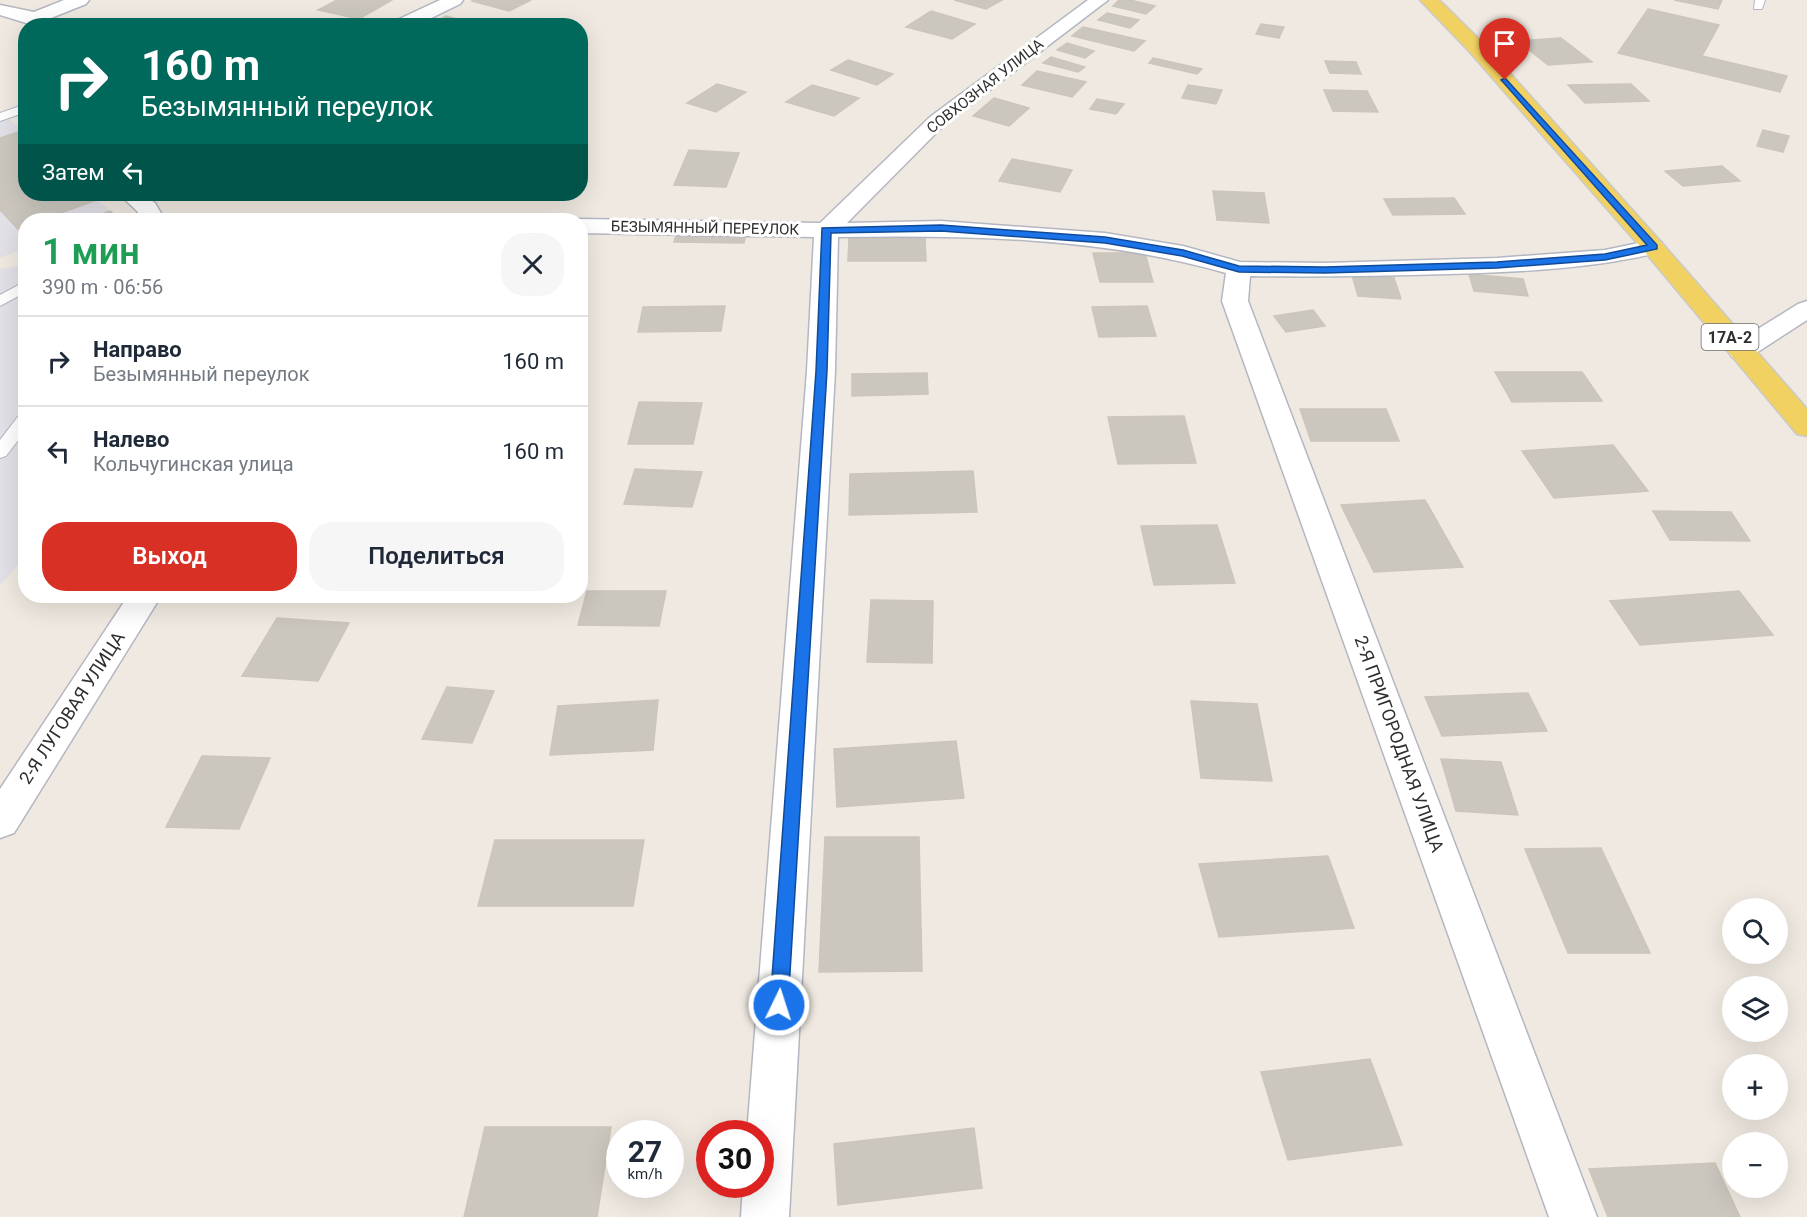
<!DOCTYPE html>
<html lang="ru">
<meta charset="utf-8">
<style>
:root{--surface:#fff;--page:#f6f6f7;--text:#1f2937;--muted:#747a83;--line:#e0e1e3;--accent:#d93025}
body{margin:0;font-family:Roboto,sans-serif;background:var(--page);color:var(--text);height:100vh;display:flex;flex-direction:column;font-size:22px;white-space:nowrap}
*{box-sizing:border-box;margin:0}
p{font-size:20px;color:var(--muted)}
.icon{flex:none;width:33px;height:33px;fill:none;stroke:currentColor;stroke-width:2;stroke-linecap:round;stroke-linejoin:round}
.map{position:relative;flex:1;overflow:hidden}
.details{position:absolute;left:18px;top:213px;width:570px;height:390px;display:flex;flex-direction:column;background:var(--surface);border-radius:24px;box-shadow:0 6px 24px #0002}
.details>*{flex:none}
.hud{position:absolute;left:18px;top:18px;width:570px;height:183px;border-radius:24px;box-shadow:0 6px 24px #0002;background:#00695c;color:#fff;overflow:hidden}
.fabs{position:absolute;left:1722px;top:898px;display:grid;gap:12px}
.fabs a{display:grid;place-items:center;width:66px;height:66px;border-radius:50%;background:var(--surface);box-shadow:0 6px 24px #0002;font-size:30px}
.speed{position:absolute;left:606px;top:1120px;display:flex;gap:12px;font-size:30px;font-weight:700;text-align:center}
.speed>*{display:grid;place-content:center;width:78px;height:78px;border-radius:50%;background:var(--surface);box-shadow:0 6px 24px #0002;line-height:1}
.speed small{font-size:15px;font-weight:400}
.speed .limit{border:9px solid #d22;background:#fff;color:#111}
.pin{position:absolute;display:grid;place-items:center;width:51px;height:51px;color:#fff;margin:-62px -26px;border-radius:50% 50% 50% 0;rotate:-45deg;box-shadow:0 0 6px #0007}
.pin .icon{rotate:45deg}
.me{position:absolute;width:66px;margin:-33px;rotate:4deg;stroke-linejoin:round;filter:drop-shadow(0 0 4px #0008)}
.turn{display:flex;align-items:center;gap:21px;height:126px;padding:0 24px;font-size:27px}
.turn .icon{width:78px;height:78px;stroke-width:2.5}
.turn b{display:block;font-size:42px;line-height:51px}
.then{display:flex;align-items:center;height:57px;padding:0 24px;background:#0003;gap:12px;font-size:22px}
.round{display:grid;place-items:center;flex:none;width:63px;height:63px;border-radius:24px;background:var(--page)}
.overview{display:flex;align-items:center;justify-content:space-between;height:102px;padding:0 24px}
h1{font-size:36px;font-weight:600;line-height:45px;color:#1e9e55}
.button{display:flex;gap:12px;margin-top:auto;padding:12px 24px}
.button a{flex:1;height:69px;border-radius:24px;background:var(--accent);color:#fff;font-size:24px;font-weight:600;line-height:69px;text-align:center}
.button a+a{background:var(--page);color:var(--text)}
ul{padding:0;list-style:none}
li{display:flex;align-items:center;gap:18px;height:90px;padding:0 24px;border-top:2px solid var(--line)}
li div{flex:1}
li b{display:block;font-size:22px}
li em{font-style:normal}
.map>svg:first-child{display:block}
.industrial{fill:#e3e1e8}
.building{fill:#cbc7bf;stroke:#cbc5ba;stroke-width:1.5}
.lines{fill:none;stroke-linecap:round;stroke-linejoin:round}
.service-casing{stroke:#b4b7c1;stroke-width:2}
.minor-casing{stroke:#b4b7c1;stroke-width:3}
.primary-casing{stroke:#c9c9c9;stroke-width:3}
.service{fill:#fff;fill-rule:evenodd}
.minor{fill:#fff;fill-rule:evenodd}
.primary{fill:#f2d163;fill-rule:evenodd}
.route{fill:#1a73e8;stroke:#114b97;stroke-width:1.5}
.labels{text-anchor:middle;stroke-width:6;stroke-linejoin:round;paint-order:stroke}
.far-street-label{font-size:15px;fill:#2e2e2e;stroke:#fff}
.shield{fill:#fff;stroke:#6d6d6d;stroke-width:1.5}
.shield-label{font-size:16px;font-weight:bold;fill:#2e2e2e}
.street-label{font-size:18px;fill:#2e2e2e;stroke:#fff}
</style>
<div class="map">
<svg width="1807" height="1217" viewBox="0 0 1807 1217">
<rect width="100%" height="100%" fill="#efe9e1"/>
<path class="industrial" d="M0 111 25 134 26 194H90L121 220H26L25 248 0 258Z
M25 265V557L0 585V269Z"/>
<path class="building" d="M337 0H392L359 19 318 10Z
M474 0H531L509 11 472 1Z
M954 0H1002L986 9Z
M1119 0H1130L1155 6 1146 14 1113 6Z
M1674 0H1722L1718 9Z
M1648 9 1719 25 1702 56 1787 76 1780 92 1618 53Z
M931 11 975 24 952 39 906 27Z
M1107 13 1139 20 1130 28 1098 20Z
M446 16 472 23 467 26H428Z
M282 20 300 26H269Z
M1261 24 1284 27 1279 38 1256 34Z
M1083 27 1145 41 1134 51 1072 36Z
M1561 38 1592 62 1548 65 1518 41Z
M1067 43 1094 51 1085 58 1057 50Z
M1051 57 1085 67 1078 72 1043 63Z
M1153 58 1202 69 1197 74 1149 63Z
M848 60 893 74 877 85 831 70Z
M1325 61 1356 62 1361 74 1330 73Z
M1037 71 1086 82 1072 97 1022 85Z
M717 84 746 92 716 112 687 103Z
M1631 84 1649 101 1585 103 1568 85Z
M812 85 859 98 834 116 786 102Z
M1188 85 1222 90 1216 104 1182 98Z
M1324 90 1367 91 1378 112 1333 111Z
M994 98 1029 108 1009 126 973 116Z
M1097 99 1124 104 1116 114 1090 109Z
M1763 130 1789 136 1783 152 1757 146Z
M21 131 26 134V155L0 163V138Z
M689 150 739 153 726 187 674 185Z
M26 155V194H90L97 200 41 220H26V226L18 229 0 210V163Z
M1012 159 1072 170 1060 192 999 181Z
M1722 166 1740 181 1683 186 1665 171Z
M1213 191 1264 193 1269 223 1217 220Z
M1454 198 1465 214 1393 215 1384 199Z
M110 211 121 220H85Z
M677 232 746 233 744 243 674 242Z
M849 238H925L926 261H848Z
M1093 253H1145L1153 282H1100Z
M1469 274 1523 279 1528 296 1474 291Z
M1352 275 1394 278 1401 299 1358 296Z
M725 306 721 331 638 332 643 307Z
M1147 306 1156 336 1099 337 1092 307Z
M1313 310 1325 326 1286 332 1274 316Z
M1495 372H1582L1602 401 1512 402Z
M927 373 928 394 852 396V374Z
M639 402 702 403 693 444H628Z
M1300 409H1386L1399 441H1311Z
M1184 416 1196 463 1118 464 1108 417Z
M1613 445 1648 491 1554 498 1522 451Z
M635 469 702 472 692 507 624 504Z
M973 471 977 512 849 515 850 474Z
M1425 500 1463 567 1374 572 1341 505Z
M1653 511 1731 512 1750 541 1670 540Z
M1217 525 1235 583 1154 585 1141 526Z
M587 591H666L659 626 578 625Z
M1739 591 1773 635 1640 645 1610 601Z
M871 600 933 601 932 663 867 662Z
M277 618 349 623 318 681 242 676Z
M447 687 494 691 472 743 422 739Z
M1528 693 1547 731 1442 736 1425 697Z
M658 700 653 750 550 755 558 706Z
M1191 701 1257 704 1272 781 1201 778Z
M956 741 964 798 837 807 834 749Z
M202 756 270 758 239 829 166 827Z
M1441 759 1501 762 1518 815 1456 811Z
M825 837H919L922 971 819 972Z
M495 840H644L633 906H478Z
M1601 848 1650 953H1568L1525 849Z
M1328 856 1354 928 1219 937 1199 864Z
M1370 1059 1402 1145 1288 1160 1261 1072Z
M485 1127H611L597 1217H464Z
M974 1128 982 1188 838 1205 834 1144Z
M1715 1163 1740 1217H1608L1589 1169Z"/>
<g class="lines">
<g class="service-casing">
<path id="service" d="M1755 0H1765L1762 9H1754Z
M26 104V112L0 121V113Z
M26 281V292L0 306V295Z
M26 413V430L6 456 0 458V440L20 414Z"/>
</g>
<g class="minor-casing">
<path id="minor" d="M64 0H89L86 4 51 18 60 26H36L0 15V5L34 12Z
M440 0H463L460 4 415 26 394 24 397 20Z
M1088 0H1108L944 125 847 223 941 221 1105 233 1183 246 1240 262 1325 263 1497 258 1605 250 1653 240 1661 242 1665 247 1661 252C1592 269 1519 272 1448 274 1382 276 1316 277 1250 276L1248 301 1597 1217H1549L1222 301 1226 273C1101 237 967 235 838 237L835 371 789 1217H741L743 1185H760V1134H747L807 371 814 237 580 233V220H574L580 219 820 223 930 117Z
M119 194H143L155 203 165 220H142L137 211Z
M1807 301V320L1750 357 1741 359 1732 357 1728 351 1732 345 1798 304Z
M128 596H161L14 833 0 838V789Z"/>
</g>
<g class="primary-casing">
<path id="primary" d="M1420 0H1439L1482 42 1661 242 1807 409V436L1797 434 1645 252 1468 50Z"/>
</g>
<use href="#service" class="service"/>
<use href="#minor" class="minor"/>
<use href="#primary" class="primary"/>
</g>
<path class="route" d="M1505 78 1657 245V249L1605 260 1497 268 1325 273 1239 272 1182 256 1105 243 941 231 831 233 827 371 788 1005 785 1012 779 1014 773 1012 770 1005 816 371 822 228 941 225 1105 237 1183 250 1239 266 1325 267 1497 262 1605 254 1647 245 1503 82 1501 80Z"/>
<g class="labels">
<g class="far-street-label">
<text transform="translate(985 86) rotate(-38)" y="5">СОВХОЗНАЯ УЛИЦА</text>
<text transform="translate(705 228) rotate(1)" y="5">БЕЗЫМЯННЫЙ ПЕРЕУЛОК</text>
</g>
<rect class="shield" x="1701.5" y="324" width="57" height="26" rx="4.5"/>
<g class="shield-label">
<text x="1730" y="343">17А-2</text>
</g>
<g class="street-label">
<text transform="translate(72 708) rotate(-57)" y="6">2-Я ЛУГОВАЯ УЛИЦА</text>
<text transform="translate(1399 744) rotate(70)" y="6">2-Я ПРИГОРОДНАЯ УЛИЦА</text>
</g>
</g>
</svg>
<div class="fabs">
<a><svg class="icon" aria-label="search" viewBox="0 0 24 24"><circle cx="10" cy="10" r="6"/><path d="M15 15l6 6"/></svg></a>
<a><svg class="icon" aria-label="layers" viewBox="0 0 24 24"><path d="M12 4l9 5-9 5-9-5zM3 14l9 5 9-5"/></svg></a>
<a>+</a>
<a>−</a>
</div>
<div class="speed"><div>27<small>km/h</small></div><div class="limit">30</div></div>
<div class="pin" style="left:1505px;top:80px;background:#d93025"><svg class="icon" aria-label="arrive" viewBox="0 0 24 24"><path d="M6 21V4h12l-3 4 3 4H6"/></svg></div>
<svg class="me" style="left:779px;top:1005px" viewBox="-20 -20 40 40"><circle r="17" fill="#1a73e8" stroke="#fff" stroke-width="3"/><path d="M0-11L8 9 0 5-8 9z" fill="#fff"/></svg>
<div class="hud">
<div class="turn"><svg class="icon" aria-label="right" viewBox="0 0 24 24"><path d="M7 20v-9h11M14 6l5 5-5 5"/></svg><div><b>160 m</b>Безымянный переулок</div></div>
<div class="then">Затем<svg class="icon" aria-label="left" viewBox="0 0 24 24"><path d="M17 20v-9H6M10 6l-5 5 5 5"/></svg></div>
</div>
<section class="details">
<div class="overview"><div><h1>1 мин</h1><p>390 m · 06:56</p></div><a class="round"><svg class="icon" aria-label="close" viewBox="0 0 24 24"><path d="M6 6l12 12M18 6L6 18"/></svg></a></div>
<ul>
<li><svg class="icon" aria-label="right" viewBox="0 0 24 24"><path d="M7 20v-9h11M14 6l5 5-5 5"/></svg><div><b>Направо</b><p>Безымянный переулок</p></div><em>160 m</em></li>
<li><svg class="icon" aria-label="left" viewBox="0 0 24 24"><path d="M17 20v-9H6M10 6l-5 5 5 5"/></svg><div><b>Налево</b><p>Кольчугинская улица</p></div><em>160 m</em></li>
</ul>
<div class="button"><a>Выход</a><a>Поделиться</a></div>
</section>
</div>
